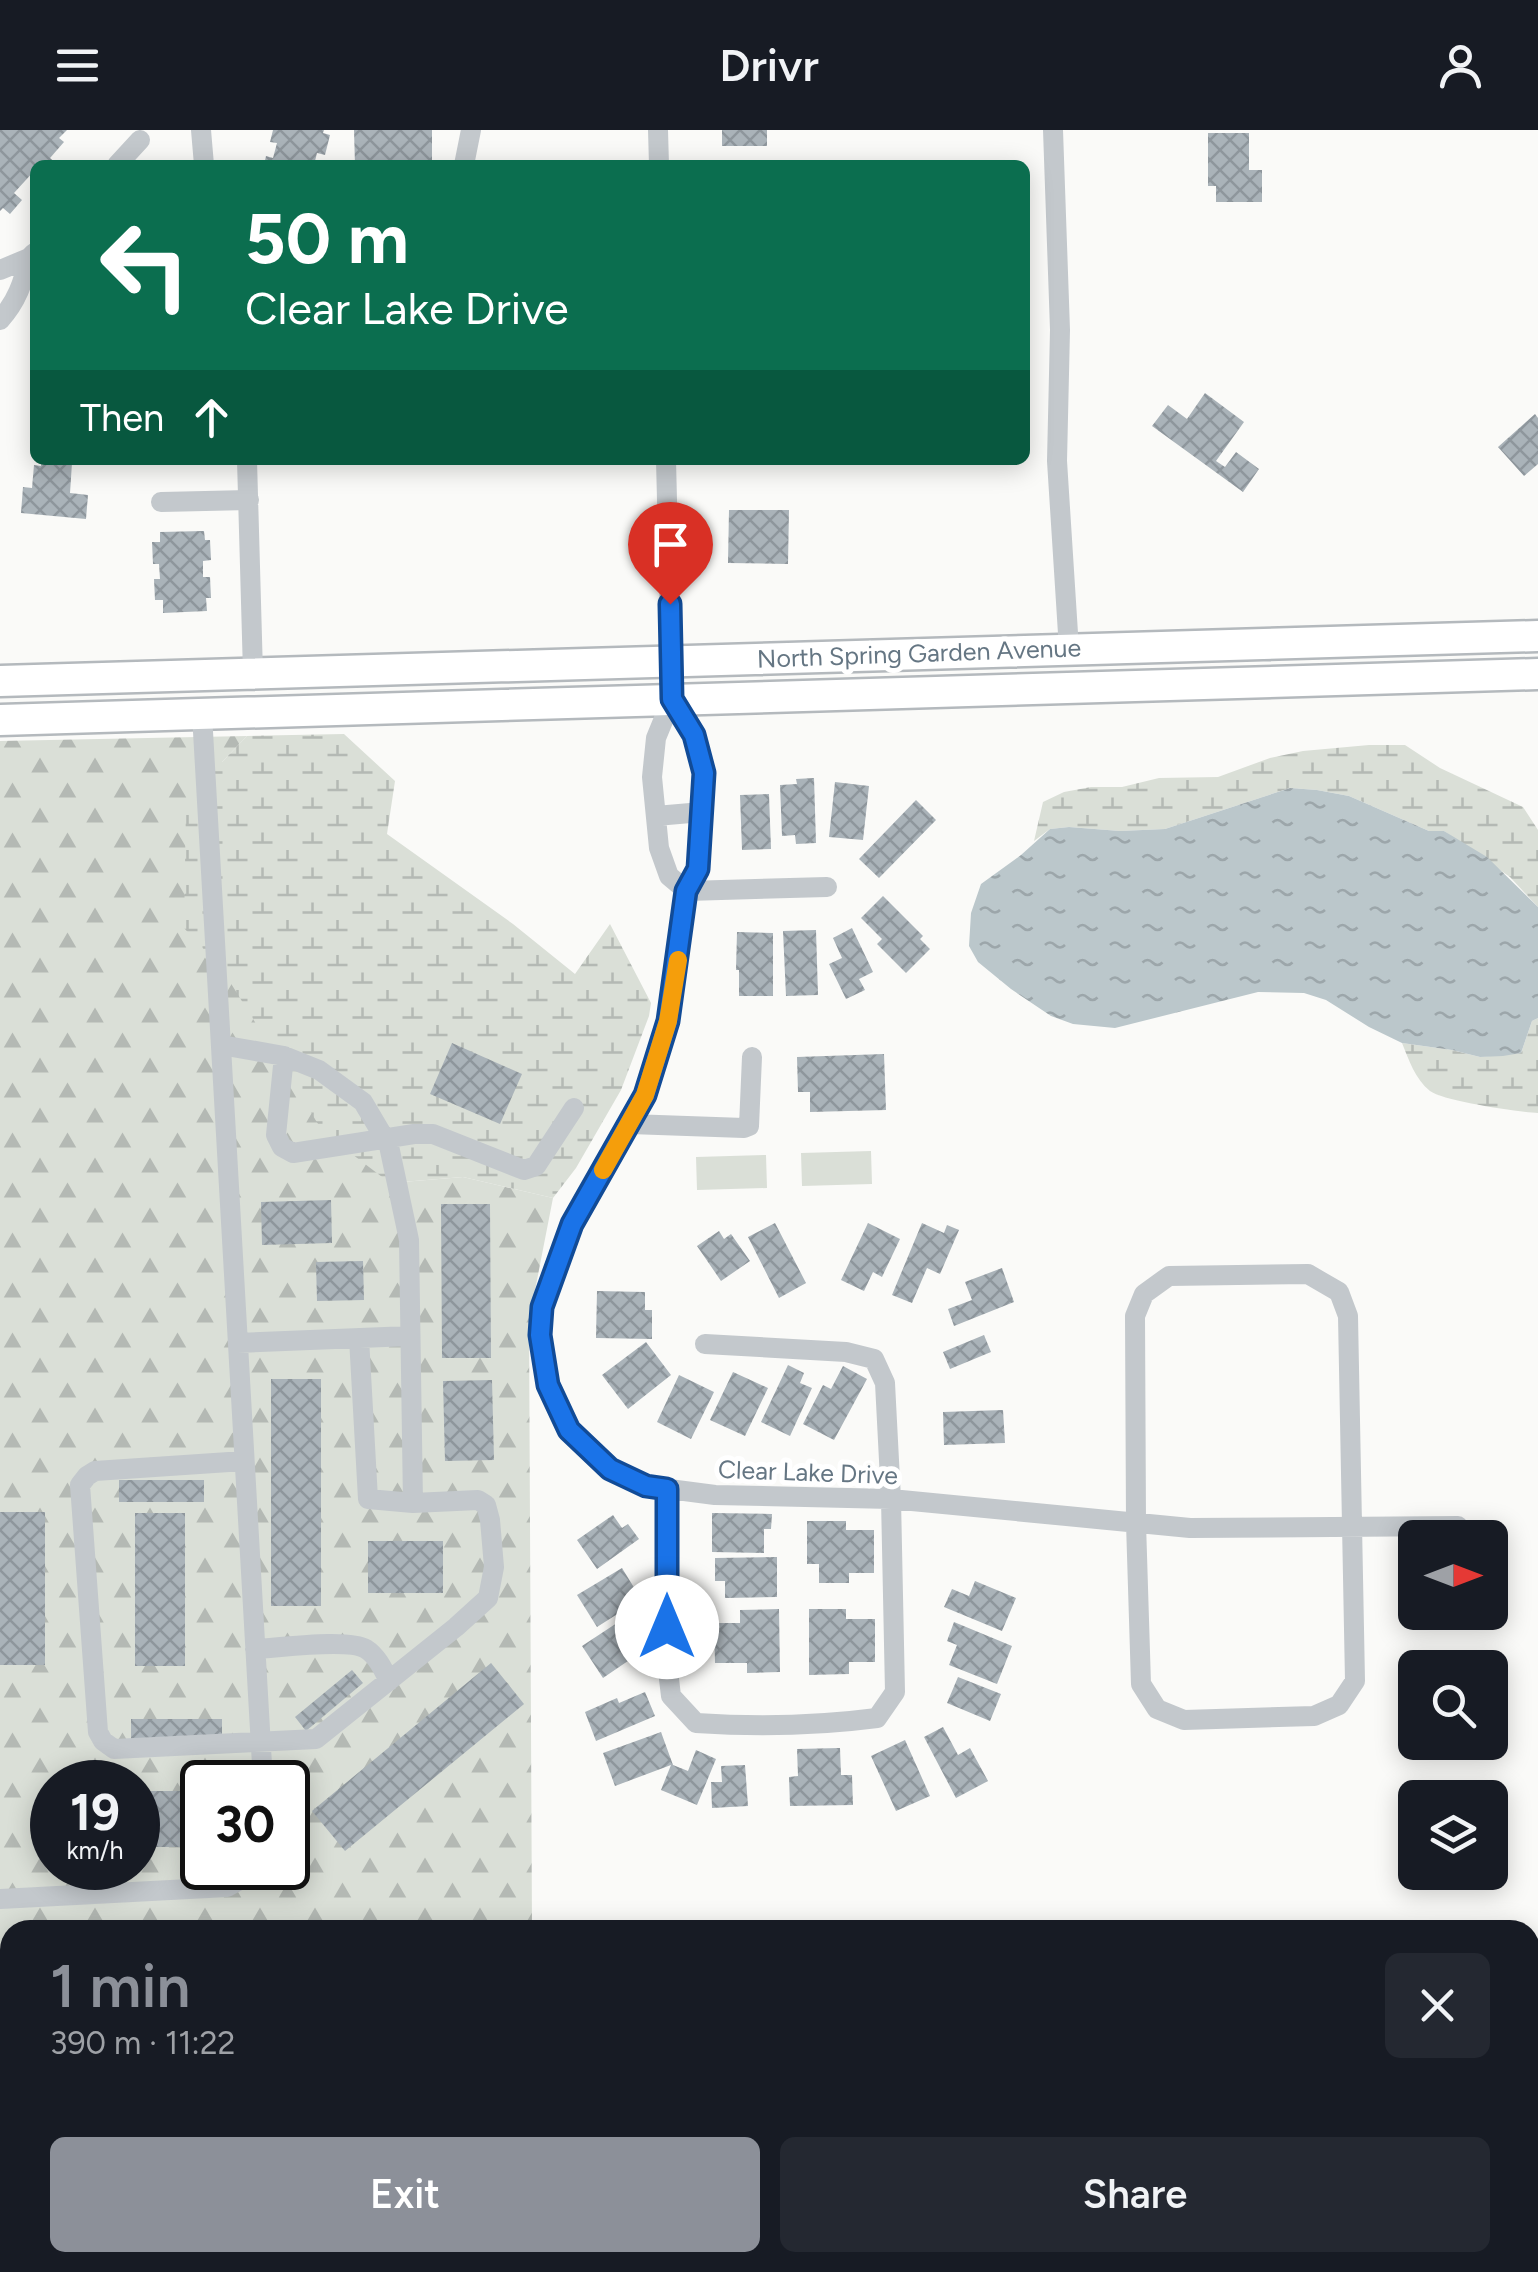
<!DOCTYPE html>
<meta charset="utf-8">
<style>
:root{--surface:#171b24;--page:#242831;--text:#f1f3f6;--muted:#9ea1a6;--accent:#8c9099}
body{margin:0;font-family:Figtree,sans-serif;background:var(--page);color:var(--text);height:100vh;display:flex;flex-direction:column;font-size:38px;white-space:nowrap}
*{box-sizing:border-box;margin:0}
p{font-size:32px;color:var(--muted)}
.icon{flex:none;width:55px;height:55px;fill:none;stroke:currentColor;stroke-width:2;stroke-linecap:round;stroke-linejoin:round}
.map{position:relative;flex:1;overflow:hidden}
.side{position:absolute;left:0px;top:1790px;width:1540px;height:352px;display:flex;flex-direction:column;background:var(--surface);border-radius:30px 30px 0 0;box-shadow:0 5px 25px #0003}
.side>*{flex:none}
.hud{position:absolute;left:30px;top:30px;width:1000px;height:305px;border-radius:15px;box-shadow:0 5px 25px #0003;background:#0b6e4f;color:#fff;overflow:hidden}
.needle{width:65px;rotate:90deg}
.controls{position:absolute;left:1398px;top:1390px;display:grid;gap:20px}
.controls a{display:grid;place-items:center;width:110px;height:110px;border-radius:15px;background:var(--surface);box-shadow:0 5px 25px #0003;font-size:50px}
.speed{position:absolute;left:30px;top:1630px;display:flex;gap:20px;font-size:50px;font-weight:700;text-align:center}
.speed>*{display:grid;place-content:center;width:130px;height:130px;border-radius:50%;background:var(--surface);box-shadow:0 5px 25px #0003;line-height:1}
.speed small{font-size:25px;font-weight:400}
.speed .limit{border:5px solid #111;border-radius:15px;background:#fff;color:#111}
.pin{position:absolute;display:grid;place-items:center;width:85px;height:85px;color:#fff;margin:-102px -42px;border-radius:50% 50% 50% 0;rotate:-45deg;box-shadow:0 0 10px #0007}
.pin .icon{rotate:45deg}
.me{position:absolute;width:110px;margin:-55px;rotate:0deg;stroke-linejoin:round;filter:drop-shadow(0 0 8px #0008)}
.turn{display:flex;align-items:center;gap:35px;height:210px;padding:0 50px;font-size:45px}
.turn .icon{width:130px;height:130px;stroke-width:2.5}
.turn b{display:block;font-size:70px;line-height:85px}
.then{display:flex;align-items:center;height:95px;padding:0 50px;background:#0003;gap:20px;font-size:38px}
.round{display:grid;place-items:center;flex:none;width:105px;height:105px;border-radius:15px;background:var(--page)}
.headline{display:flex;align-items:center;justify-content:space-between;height:170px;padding:0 50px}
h1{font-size:60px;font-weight:600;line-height:75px;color:var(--accent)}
.cta{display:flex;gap:20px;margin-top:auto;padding:20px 50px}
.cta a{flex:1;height:115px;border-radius:15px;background:var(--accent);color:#fff;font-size:40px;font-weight:600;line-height:115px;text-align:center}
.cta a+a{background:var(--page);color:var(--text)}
header{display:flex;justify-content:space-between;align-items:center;height:130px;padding:0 50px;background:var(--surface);font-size:45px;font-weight:600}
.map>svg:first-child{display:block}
.green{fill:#dadfd7}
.forest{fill:url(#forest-firs);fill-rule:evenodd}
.wetland{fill:url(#wetland-marsh)}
.water{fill:url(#water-ripples)}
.building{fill:url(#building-cross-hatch)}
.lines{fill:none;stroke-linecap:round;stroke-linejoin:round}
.highway-casing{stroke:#b4b9bd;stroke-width:35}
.minor{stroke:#c3c8cc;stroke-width:20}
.highway{stroke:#fff;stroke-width:30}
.route-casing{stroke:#114b97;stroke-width:25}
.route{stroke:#1a73e8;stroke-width:18}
.slow{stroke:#f59e0b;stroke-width:18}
.labels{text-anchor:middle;stroke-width:10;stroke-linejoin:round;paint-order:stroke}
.street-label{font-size:25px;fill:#657683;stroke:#fff}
</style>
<header><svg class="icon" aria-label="menu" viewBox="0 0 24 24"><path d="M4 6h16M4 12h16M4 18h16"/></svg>Drivr<svg class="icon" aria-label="person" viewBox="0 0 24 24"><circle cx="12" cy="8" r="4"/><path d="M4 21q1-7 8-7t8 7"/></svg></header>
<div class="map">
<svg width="1538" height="2142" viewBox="0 0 1538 2142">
<defs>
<pattern id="forest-firs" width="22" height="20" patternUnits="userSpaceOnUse" patternTransform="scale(2.5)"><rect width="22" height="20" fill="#dadfd7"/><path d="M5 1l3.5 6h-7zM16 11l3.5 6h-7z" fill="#b4b9b4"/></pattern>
<pattern id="wetland-marsh" width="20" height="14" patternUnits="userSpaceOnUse" patternTransform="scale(2.5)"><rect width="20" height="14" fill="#dadfd7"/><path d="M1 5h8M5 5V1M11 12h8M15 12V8" fill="none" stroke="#b4b9b4"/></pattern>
<pattern id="water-ripples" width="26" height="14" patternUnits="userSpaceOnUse" patternTransform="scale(2.5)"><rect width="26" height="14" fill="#bbc7cb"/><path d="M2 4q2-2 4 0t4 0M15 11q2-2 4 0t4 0" fill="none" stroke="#9ca6aa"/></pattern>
<pattern id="building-cross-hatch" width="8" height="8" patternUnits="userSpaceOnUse" patternTransform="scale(2.5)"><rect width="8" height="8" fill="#aab3b9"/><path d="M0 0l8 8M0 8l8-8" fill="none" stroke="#8e969c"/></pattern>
</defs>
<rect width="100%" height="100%" fill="#fafaf8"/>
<path class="green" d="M871 1021 872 1054 802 1056 801 1023Z
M766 1025 767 1058 697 1060 696 1027Z"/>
<path class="forest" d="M247 606 222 632V839L390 1053 463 1047 553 1068 529 1191 532 1800H10V2132H532V2142H0V611ZM52 1652H138V1738H52ZM202 1652H288V1738H202Z"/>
<path class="wetland" d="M344 604 395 651 387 704 513 794 575 844 610 794 651 873 649 886 621 960 576 1038 553 1068 463 1047 390 1053 323 1002 222 839 184 798 186 676 222 632 247 606Z
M1369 615H1405L1440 638 1523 677 1538 700V777L1510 747 1444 701H1429L1349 666 1317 660 1290 658 1165 699 1120 701 1069 697 1050 699 1034 711 1043 672 1064 662 1091 657H1122L1159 648 1218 647 1270 628 1303 621Z
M1538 888V983C1518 982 1443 971 1430 961 1415 949 1409 930 1402 913L1452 920 1480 927 1521 923 1532 891Z"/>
<path class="water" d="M1290 658 1317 660 1349 666 1429 701H1444L1487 727 1538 777V888L1532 891 1521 923 1503 926 1480 927 1452 920 1402 913 1369 897 1326 870 1304 863 1258 862 1115 898 1073 894 1051 886 1011 859 978 832 969 816 971 783 981 754 1021 725 1050 699 1069 697 1120 701 1165 699Z"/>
<path class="building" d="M0 0H67L59 8 64 12 50 28 58 35H35V40L14 63 22 70 10 84 3 78 0 81Z
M273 0H324L323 3 330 5 325 25 317 23 314 35H264L266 26 273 28 277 13 270 12Z
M354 0H432V34L401 35V31H386V35H355Z
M722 0H767V16H722Z
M1208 3H1249V40H1262V72H1216V56H1208Z
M1205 263 1244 292 1216 331 1225 337 1236 322 1259 339 1243 362 1152 296 1168 275 1187 289Z
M1535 284 1538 288V334L1524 346 1498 317Z
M41 330H81V334L72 333 70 363 88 365 86 389 21 383 23 357 32 358 34 335 41 336Z
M729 380H789L788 434 728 433Z
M204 401 205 410H210L211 430 203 431V447H210L211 468H206L207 481 163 483V470H155L154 449H160L159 434H153L152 412H160V402Z
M814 648 816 713 796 714 795 705 782 706 780 655 797 654 796 649Z
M835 652 869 656 863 710 829 707Z
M769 664 771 719 742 720 740 665Z
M916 670 936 690 879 748 859 729Z
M883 766 923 806 920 809 930 819 906 843 877 814 882 809 861 788Z
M852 798 873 842 859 849 865 860 846 869 829 834 842 828 833 808Z
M816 800 818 865 786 866 783 801Z
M737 802 773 803V866H739V840H736Z
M452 913 522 944 500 994 430 964Z
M884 924 886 980 810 982V962H798L797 927Z
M331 1070 332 1113 262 1115 261 1072Z
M441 1074H490L491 1228H442Z
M775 1093 806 1153 779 1168 748 1107Z
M868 1093 900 1109 882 1147 873 1142 864 1161 841 1150Z
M922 1093 944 1103 947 1095 959 1100 940 1144 927 1138 912 1173 892 1165Z
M719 1101 724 1109 731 1104 750 1131 721 1151 697 1116Z
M363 1131 364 1170 317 1171 316 1132Z
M1002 1138 1014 1172 954 1196 948 1179 972 1170 965 1152Z
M597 1161 645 1162V1180H652V1209L596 1208Z
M984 1205 991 1222 950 1239 943 1222Z
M646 1212 671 1245 628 1279 602 1245Z
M788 1235 804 1243 800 1253 812 1258 790 1306 761 1292Z
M843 1236 867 1249 834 1310 803 1294 823 1255 831 1259Z
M733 1242 768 1258 745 1306 710 1290Z
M679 1245 714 1262 691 1309 657 1292Z
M271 1249H321V1476H271Z
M492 1250 494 1330 445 1331 443 1251Z
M1003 1280 1005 1313 944 1315 943 1282Z
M119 1350H204V1372H119Z
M0 1382H45V1535H0Z
M135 1383H185V1536H135Z
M712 1383 772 1384 771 1399H764V1423L712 1422Z
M613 1385 622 1398 628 1394 639 1409 597 1439 577 1410Z
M807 1391H846V1400H874V1443H849V1453H819V1434H807Z
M368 1411H443V1463H368Z
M777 1427V1467L725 1468V1451H715V1428Z
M622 1438 641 1469 597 1497 577 1465Z
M975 1451 1016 1468 1002 1501 944 1477 952 1459 969 1466Z
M779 1479 780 1542 747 1543V1533H715L714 1493H740V1480Z
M809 1479H846V1489H875V1532H849V1544L809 1545Z
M623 1489 644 1520 603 1548 582 1516Z
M954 1492 1012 1516 997 1554 949 1535 957 1515 947 1511Z
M491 1533 524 1574 345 1721 312 1681Z
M352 1540 363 1553 306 1601 295 1587Z
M958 1547 1001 1564 990 1591 947 1573Z
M645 1562 655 1586 596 1611 585 1582 617 1568 619 1573Z
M131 1589H222V1610H131Z
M943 1597 958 1625 970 1618 988 1651 956 1668 924 1607Z
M661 1602 673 1635 688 1641 696 1620 716 1629 697 1675 661 1660 671 1635 615 1656 603 1623Z
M905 1610 930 1666 896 1681 871 1626Z
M840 1618 841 1645H852L853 1675 790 1676 789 1647 798 1646 797 1619Z
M745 1635 748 1676 712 1678 711 1652H722L721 1636Z
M138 1661H202V1717H138Z"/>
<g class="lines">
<g class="highway-casing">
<path id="highway" d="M0 551 1538 506
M0 590 1538 544"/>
</g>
<path class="minor" d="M201 0 204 35
M658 0 659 35
M1053 0 1060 200 1057 331 1069 519
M117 35 140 10
M464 35 471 0
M0 140 29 128 34 123
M0 190C17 171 23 153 29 128
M247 330 253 543
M666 330 672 569 656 608 652 647 659 718 669 746 687 761
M161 372 249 370
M672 569 694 605 703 643 698 739 687 761 668 891 645 965 572 1094 542 1177 540 1205 548 1255 569 1300 609 1339 646 1356 715 1365 891 1369 1190 1398 1458 1396
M202 584 263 1652
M656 686 702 682
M687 761 827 757
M221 915 284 926 319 940 363 972 389 1016 409 1110 413 1373
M284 926 276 1005 282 1017 293 1023 414 1004H433L524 1040 536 1036 574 978
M630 994 744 998 749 996 752 927
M1308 1144 1339 1162 1348 1186 1355 1551 1339 1575 1314 1586 1184 1590 1157 1579 1141 1554 1136 1393 1135 1186 1144 1164 1169 1146Z
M238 1213 410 1206
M244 1331 95 1341 87 1346 80 1355 98 1602 103 1611 114 1619 316 1609 456 1497 488 1468 494 1437 490 1390 486 1375 478 1370 413 1373 368 1369 359 1208
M667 1359V1532L671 1566 696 1593C757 1597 816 1596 877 1588L895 1562 891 1369 885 1253 874 1229 846 1222 705 1214
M255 1519C279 1518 348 1508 366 1519 377 1526 383 1539 389 1551
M0 1769 227 1757 258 1740 259 1738
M1166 2132V2142"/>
<use href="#highway" class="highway"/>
</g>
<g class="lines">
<g class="route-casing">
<path id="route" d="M667 1497V1359L646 1356 610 1339 569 1300 548 1255 540 1205 542 1177 572 1094 645 965 668 891 686 761 698 739 704 643 694 605 672 569 670 474"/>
</g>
<use href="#route" class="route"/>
<path class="slow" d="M603 1040 645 965 668 891 678 830"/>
</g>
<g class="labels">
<g class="street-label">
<text transform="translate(919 523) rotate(-2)" y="9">North Spring Garden Avenue</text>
<text transform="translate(808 1342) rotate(2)" y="9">Clear Lake Drive</text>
</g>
</g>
</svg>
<div class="controls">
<a><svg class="needle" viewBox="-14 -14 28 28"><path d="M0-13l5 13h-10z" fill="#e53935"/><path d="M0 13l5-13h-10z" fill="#9ea1a6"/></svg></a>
<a><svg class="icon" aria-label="search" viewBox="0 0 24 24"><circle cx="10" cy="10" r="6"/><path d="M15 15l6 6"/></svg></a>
<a><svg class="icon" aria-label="layers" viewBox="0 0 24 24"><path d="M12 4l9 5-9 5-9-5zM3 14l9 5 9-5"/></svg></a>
</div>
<div class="speed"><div>19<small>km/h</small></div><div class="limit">30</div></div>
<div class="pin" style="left:670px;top:474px;background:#d93025"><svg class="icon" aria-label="arrive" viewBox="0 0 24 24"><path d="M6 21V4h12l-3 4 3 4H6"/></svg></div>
<svg class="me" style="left:667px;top:1497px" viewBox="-20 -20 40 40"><circle r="19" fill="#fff"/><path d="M0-13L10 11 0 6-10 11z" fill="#1a73e8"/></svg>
<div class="hud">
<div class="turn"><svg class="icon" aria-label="left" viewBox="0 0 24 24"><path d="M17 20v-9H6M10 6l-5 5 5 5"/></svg><div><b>50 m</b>Clear Lake Drive</div></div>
<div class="then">Then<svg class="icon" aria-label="ahead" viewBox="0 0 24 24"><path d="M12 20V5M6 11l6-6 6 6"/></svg></div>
</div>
<section class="side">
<div class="headline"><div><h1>1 min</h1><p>390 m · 11:22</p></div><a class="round"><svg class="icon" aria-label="close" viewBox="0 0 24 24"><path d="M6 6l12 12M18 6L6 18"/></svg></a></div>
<div class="cta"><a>Exit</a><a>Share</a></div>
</section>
</div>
